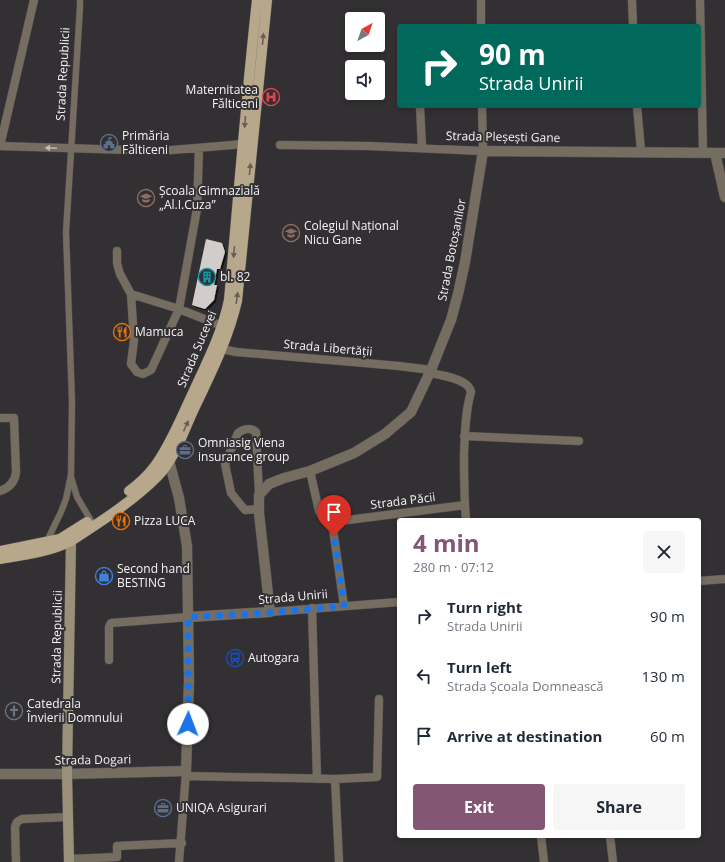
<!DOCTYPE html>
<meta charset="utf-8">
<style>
:root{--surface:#fff;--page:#f6f6f7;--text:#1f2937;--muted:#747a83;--accent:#835674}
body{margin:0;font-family:"Open Sans",sans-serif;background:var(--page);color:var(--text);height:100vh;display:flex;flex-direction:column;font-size:15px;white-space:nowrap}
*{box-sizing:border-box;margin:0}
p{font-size:13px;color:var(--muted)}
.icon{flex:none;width:22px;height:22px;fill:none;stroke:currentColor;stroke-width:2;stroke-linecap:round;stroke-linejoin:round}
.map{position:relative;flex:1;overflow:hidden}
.panel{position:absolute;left:397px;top:518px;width:304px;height:320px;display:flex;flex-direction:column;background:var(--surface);border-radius:4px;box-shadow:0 2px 6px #0003}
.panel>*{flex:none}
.top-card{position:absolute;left:397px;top:24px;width:304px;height:84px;border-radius:4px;box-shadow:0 2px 6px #0003;background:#00695c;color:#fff;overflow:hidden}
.needle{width:26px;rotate:40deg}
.buttons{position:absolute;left:345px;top:12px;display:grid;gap:8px}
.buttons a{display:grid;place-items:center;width:40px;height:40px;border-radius:4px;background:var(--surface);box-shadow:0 2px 6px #0003;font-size:20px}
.pin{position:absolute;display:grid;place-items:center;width:34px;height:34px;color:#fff;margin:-41px -17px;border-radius:50% 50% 50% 0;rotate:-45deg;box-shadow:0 0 4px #0007}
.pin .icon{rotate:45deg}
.me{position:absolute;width:44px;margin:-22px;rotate:2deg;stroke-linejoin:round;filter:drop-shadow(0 0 3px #0008)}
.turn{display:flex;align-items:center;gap:14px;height:84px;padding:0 16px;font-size:18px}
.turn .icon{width:52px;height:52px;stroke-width:2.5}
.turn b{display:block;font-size:28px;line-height:34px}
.round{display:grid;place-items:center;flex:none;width:42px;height:42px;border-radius:4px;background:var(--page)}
.headline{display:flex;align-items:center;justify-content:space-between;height:68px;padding:0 16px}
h1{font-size:24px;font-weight:700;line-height:30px;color:var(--accent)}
.primary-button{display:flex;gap:8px;margin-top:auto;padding:8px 16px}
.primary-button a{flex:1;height:46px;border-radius:4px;background:var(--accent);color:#fff;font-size:16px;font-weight:700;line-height:46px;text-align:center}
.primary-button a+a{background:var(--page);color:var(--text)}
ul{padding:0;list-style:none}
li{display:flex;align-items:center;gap:12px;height:60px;padding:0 16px}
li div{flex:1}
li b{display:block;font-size:15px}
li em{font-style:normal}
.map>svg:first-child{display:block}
.building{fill:#d2ccca;filter:url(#shadow)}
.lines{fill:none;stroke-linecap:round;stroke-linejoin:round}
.pedestrian-casing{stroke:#524f52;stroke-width:7}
.minor-casing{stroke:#524f52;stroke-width:9}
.tertiary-casing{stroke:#524f52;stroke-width:11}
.secondary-casing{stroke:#524f52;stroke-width:11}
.primary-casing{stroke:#524f52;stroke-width:11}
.pedestrian{stroke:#756d60;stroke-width:6}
.minor{stroke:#756d60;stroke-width:8}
.tertiary{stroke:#756d60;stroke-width:10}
.secondary{stroke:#9a8f79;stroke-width:10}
.primary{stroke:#b7a88c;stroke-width:10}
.oneway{fill:#686057}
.oneway2{fill:#c1bdb9}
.route{stroke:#1a73e8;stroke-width:7;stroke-dasharray:0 12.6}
.labels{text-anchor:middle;stroke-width:4;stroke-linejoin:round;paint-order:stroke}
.street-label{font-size:12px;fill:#f4f2f4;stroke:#333033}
.poi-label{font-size:12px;fill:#f4f2f4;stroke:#333033;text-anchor:start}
</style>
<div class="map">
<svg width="725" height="862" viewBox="0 0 725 862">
<defs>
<filter id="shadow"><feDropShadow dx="2" dy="2" stdDeviation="0" flood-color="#0009"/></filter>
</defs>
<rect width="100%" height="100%" fill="#333033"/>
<path class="building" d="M206 239 222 243 225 252 220 269H217L214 285H217L214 300 205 309 192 305Z"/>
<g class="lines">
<g class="pedestrian-casing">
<path id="pedestrian" d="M71 477 77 497 93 524
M46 543 61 512 66 499 71 475 72 402 66 232 80 7V0"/>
</g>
<g class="minor-casing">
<path id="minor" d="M481 0V26
M632 0 633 26
M700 0 703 152
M420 106 422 148
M637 106 641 151
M280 145 369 146 483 151 482 106
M0 146 160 151 244 144
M0 146 34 0
M117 251V263L120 274 131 294 134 340 131 364 137 372 143 374 151 370 179 309 197 209 199 148
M131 294 179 309 222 326
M222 349 236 352 399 366 431 370
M430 373C441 375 469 379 471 392 465 412 465 434 464 454 464 476 464 498 466 520
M0 418H14L16 472C15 482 9 488 0 491
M464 436 579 441
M310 471 319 511 324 519 332 522 465 505
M259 509 245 510 231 493 225 464 238 433C243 429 251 427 256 432L259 495
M332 522 344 606
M699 581 725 579
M312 608 317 779
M270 612 399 602
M109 660V627L111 623 189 617
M186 776 335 779 377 777 379 699
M335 779 339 862
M541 836 544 862
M610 836 613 862
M69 859 117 857V846L182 843
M16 862 15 827 17 822 22 819 68 817
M179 862 186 772"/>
</g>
<g class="tertiary-casing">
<path id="tertiary" d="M715 153 725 197
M189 617 270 612 259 513V495L269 484 284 478 310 471 354 453 385 434 411 412 431 370 451 320 458 294 465 262 483 151 725 153
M0 774H67L186 771 189 681 187 546 179 498 169 461 166 457"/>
</g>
<g class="secondary-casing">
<path id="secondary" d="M69 862 67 774 71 541 70 533"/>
</g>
<g class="primary-casing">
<path id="primary" d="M129 491C139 484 148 475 155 466 171 444 181 418 192 395 206 364 222 334 229 300 238 200 246 100 257 0
M0 551 60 539 87 522
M0 559C24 555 49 552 71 541 100 522 132 502 157 477 174 460 183 433 193 411 210 375 228 340 237 301L267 0"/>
</g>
<use href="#pedestrian" class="pedestrian"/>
<use href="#minor" class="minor"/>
<use href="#tertiary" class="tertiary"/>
<use href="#secondary" class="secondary"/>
<use href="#primary" class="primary"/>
</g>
<defs><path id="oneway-solid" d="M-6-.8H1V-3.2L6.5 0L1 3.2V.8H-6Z"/></defs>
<g class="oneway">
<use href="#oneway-solid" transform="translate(263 39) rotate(-85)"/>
<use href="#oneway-solid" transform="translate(245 122) rotate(94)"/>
<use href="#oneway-solid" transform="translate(250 169) rotate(-84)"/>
<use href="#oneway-solid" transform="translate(234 252) rotate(95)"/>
<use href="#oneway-solid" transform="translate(237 298) rotate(-82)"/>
<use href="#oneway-solid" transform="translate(186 426) rotate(-65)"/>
</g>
<use class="oneway2" href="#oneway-solid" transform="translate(51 148) rotate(-177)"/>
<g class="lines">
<path class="route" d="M188 724V617L253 614 344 606 334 536"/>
</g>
<defs>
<g id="hospital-ring" transform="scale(0.9)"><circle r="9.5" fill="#333033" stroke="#e0444e" stroke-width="1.5"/><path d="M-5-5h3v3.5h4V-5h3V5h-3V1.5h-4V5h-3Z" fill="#e0444e"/></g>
<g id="civic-ring" transform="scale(0.9)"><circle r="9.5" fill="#333033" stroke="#5c6f8a" stroke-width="1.5"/><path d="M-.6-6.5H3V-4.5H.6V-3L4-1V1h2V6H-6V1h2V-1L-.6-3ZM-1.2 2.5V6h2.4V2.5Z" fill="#5c6f8a"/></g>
<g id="school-ring" transform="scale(0.9)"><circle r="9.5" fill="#333033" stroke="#8d6e63" stroke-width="1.5"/><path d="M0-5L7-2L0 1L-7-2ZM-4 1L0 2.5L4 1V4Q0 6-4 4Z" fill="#8d6e63"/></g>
<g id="building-ring" transform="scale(0.9)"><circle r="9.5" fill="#333033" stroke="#0f9aa8" stroke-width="1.5"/><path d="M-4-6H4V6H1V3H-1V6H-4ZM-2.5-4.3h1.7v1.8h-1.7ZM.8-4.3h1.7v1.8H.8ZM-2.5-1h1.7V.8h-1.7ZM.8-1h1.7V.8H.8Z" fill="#0f9aa8"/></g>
<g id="restaurant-ring" transform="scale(0.9)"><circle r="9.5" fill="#333033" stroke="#e8710a" stroke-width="1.5"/><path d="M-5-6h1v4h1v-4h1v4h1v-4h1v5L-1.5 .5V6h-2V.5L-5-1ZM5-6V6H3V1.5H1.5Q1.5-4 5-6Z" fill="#e8710a"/></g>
<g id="office-ring" transform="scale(0.9)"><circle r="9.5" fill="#333033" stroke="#5c6f8a" stroke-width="1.5"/><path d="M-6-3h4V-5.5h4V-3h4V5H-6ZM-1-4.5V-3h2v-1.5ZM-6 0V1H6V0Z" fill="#5c6f8a"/></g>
<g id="shop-ring" transform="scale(0.9)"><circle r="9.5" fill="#333033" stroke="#3f7fe0" stroke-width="1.5"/><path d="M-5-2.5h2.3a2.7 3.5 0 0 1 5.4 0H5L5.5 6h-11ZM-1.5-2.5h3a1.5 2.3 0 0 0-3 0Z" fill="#3f7fe0"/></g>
<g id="bus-ring" transform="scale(0.9)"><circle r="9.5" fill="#333033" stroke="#1a4fb4" stroke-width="1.5"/><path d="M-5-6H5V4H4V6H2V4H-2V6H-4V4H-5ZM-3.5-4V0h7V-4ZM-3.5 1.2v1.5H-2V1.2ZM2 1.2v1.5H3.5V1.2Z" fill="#1a4fb4"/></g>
<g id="church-ring" transform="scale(0.9)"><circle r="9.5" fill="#333033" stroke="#6b7280" stroke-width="1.5"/><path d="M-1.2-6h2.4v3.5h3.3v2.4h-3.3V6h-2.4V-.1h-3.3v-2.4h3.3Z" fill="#6b7280"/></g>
</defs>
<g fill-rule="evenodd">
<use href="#hospital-ring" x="271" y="97"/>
<use href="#civic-ring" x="109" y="143"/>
<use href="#school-ring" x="146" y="198"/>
<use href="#school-ring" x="291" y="233"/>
<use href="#building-ring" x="207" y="277"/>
<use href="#restaurant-ring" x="122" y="332"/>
<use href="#office-ring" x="185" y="450"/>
<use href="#restaurant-ring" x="121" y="521"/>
<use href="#shop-ring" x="104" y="576"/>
<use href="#bus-ring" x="235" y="658"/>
<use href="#church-ring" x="14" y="711"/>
<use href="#office-ring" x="163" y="808"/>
</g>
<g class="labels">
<g class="street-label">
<text transform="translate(63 74) rotate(-87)" y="4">Strada Republicii</text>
<text transform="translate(503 137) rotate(1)" y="4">Strada Pleșești Gane</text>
<text transform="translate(452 250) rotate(-79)" y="4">Strada Botoșanilor</text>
<text transform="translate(328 348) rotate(5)" y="4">Strada Libertății</text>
<text transform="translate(197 349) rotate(-67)" y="4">Strada Sucevei</text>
<text transform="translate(403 501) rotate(-7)" y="4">Strada Păcii</text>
<text transform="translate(293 597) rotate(-5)" y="4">Strada Unirii</text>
<text transform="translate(57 637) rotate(-89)" y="4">Strada Republicii</text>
<text transform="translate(93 760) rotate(-1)" y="4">Strada Dogari</text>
</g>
<g class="poi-label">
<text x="258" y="94" text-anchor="end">Maternitatea<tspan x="258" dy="14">Fălticeni</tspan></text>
<text x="122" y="140">Primăria<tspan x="122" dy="14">Fălticeni</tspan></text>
<text x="159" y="195">Școala Gimnazială<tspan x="159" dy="14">„Al.I.Cuza”</tspan></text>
<text x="304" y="230">Colegiul Național<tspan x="304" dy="14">Nicu Gane</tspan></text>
<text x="220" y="281">bl. 82</text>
<text x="135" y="336">Mamuca</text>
<text x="198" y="447">Omniasig Viena<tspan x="198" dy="14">insurance group</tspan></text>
<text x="134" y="525">Pizza LUCA</text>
<text x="117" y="573">Second hand<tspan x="117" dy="14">BESTING</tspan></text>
<text x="248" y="662">Autogara</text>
<text x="27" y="708">Catedrala<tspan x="27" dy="14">Învierii Domnului</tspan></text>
<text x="176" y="812">UNIQA Asigurari</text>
</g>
</g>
</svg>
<div class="buttons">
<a><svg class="needle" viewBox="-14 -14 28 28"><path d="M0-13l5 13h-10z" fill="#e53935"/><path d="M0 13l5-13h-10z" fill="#747a83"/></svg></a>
<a><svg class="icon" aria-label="sound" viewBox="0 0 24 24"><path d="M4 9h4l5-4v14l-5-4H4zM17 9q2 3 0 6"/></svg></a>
</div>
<div class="pin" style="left:334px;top:536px;background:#d93025"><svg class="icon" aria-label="arrive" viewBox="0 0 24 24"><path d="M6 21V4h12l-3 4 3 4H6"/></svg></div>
<svg class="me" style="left:188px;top:724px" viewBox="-20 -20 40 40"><circle r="19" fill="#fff"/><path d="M0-13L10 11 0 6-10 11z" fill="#1a73e8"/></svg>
<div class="top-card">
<div class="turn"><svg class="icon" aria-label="right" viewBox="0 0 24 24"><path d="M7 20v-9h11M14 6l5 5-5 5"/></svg><div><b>90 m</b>Strada Unirii</div></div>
</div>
<section class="panel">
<div class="headline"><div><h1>4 min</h1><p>280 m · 07:12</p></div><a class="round"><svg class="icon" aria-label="close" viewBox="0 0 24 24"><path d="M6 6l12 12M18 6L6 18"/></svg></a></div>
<ul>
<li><svg class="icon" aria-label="right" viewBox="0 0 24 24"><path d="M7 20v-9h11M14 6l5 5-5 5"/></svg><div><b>Turn right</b><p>Strada Unirii</p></div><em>90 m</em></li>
<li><svg class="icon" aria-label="left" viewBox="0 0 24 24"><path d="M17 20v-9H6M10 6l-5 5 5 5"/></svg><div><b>Turn left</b><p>Strada Școala Domnească</p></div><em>130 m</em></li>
<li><svg class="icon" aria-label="arrive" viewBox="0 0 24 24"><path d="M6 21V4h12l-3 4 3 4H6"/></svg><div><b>Arrive at destination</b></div><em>60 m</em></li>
</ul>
<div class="primary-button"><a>Exit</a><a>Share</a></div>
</section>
</div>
